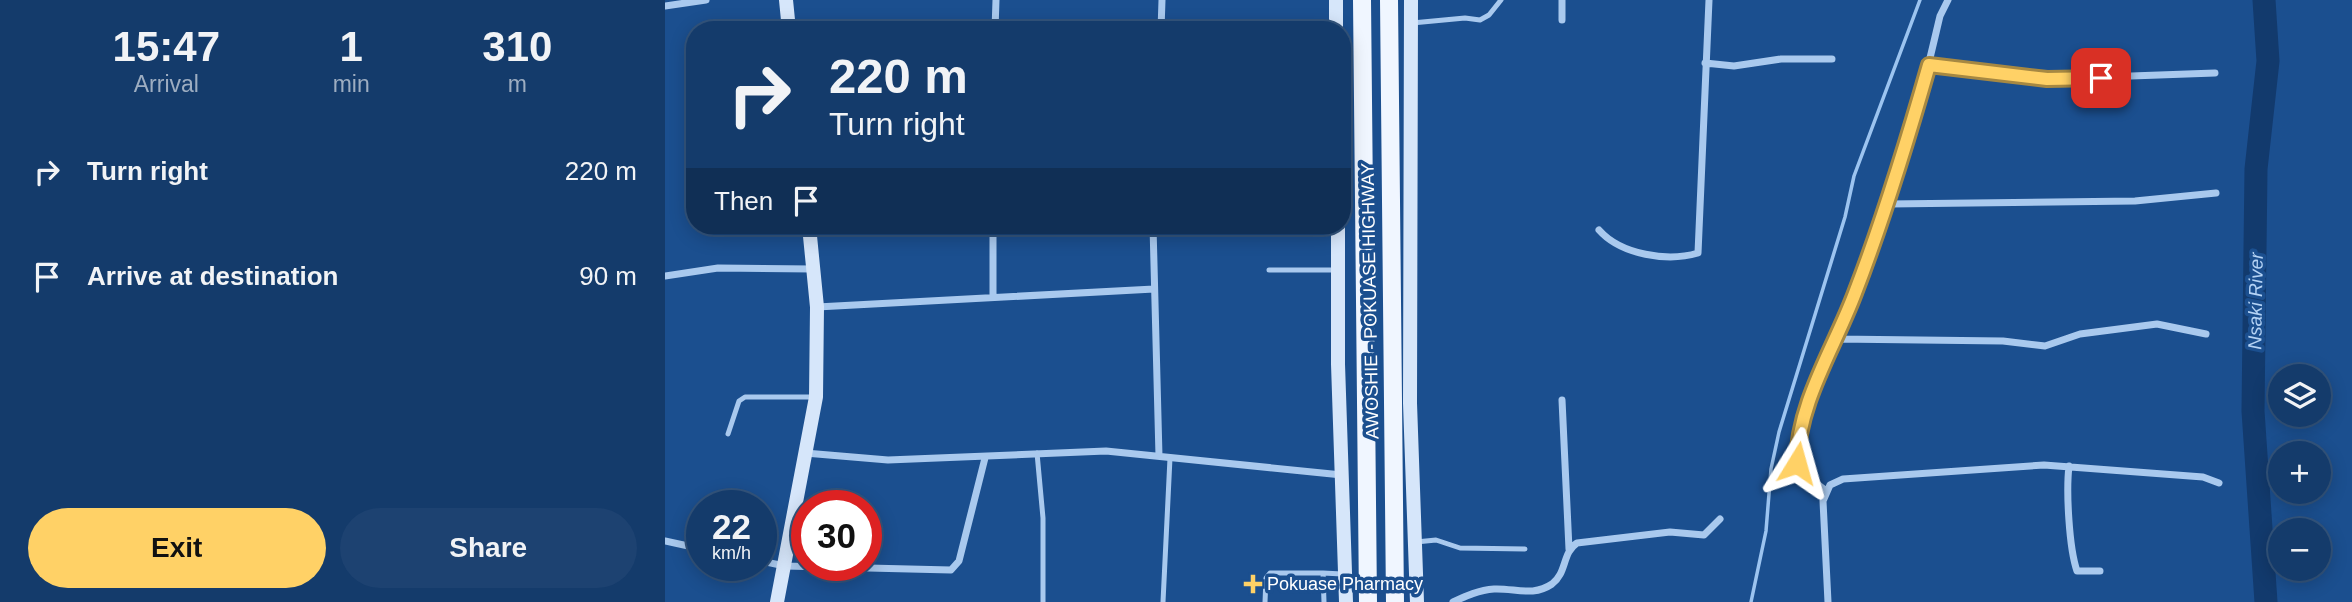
<!DOCTYPE html>
<meta charset="utf-8">
<style>
:root{--surface:#143b6b;--page:#1d4271;--text:#f1f3f6;--muted:#9dadc1;--line:#33557e;--accent:#ffd166}
body{margin:0;font-family:Arial,sans-serif;background:var(--page);color:var(--text);height:100vh;display:flex;flex-direction:column;font-size:26px;white-space:nowrap}
*{box-sizing:border-box;margin:0}
p{font-size:23px;color:var(--muted)}
.icon{flex:none;width:38px;height:38px;fill:none;stroke:currentColor;stroke-width:2;stroke-linecap:round;stroke-linejoin:round}
.map{position:relative;flex:1;overflow:hidden}
.side{display:flex;flex-direction:column;background:var(--surface);width:665px}
.side>*{flex:none}
.banner{position:absolute;left:21px;top:21px;width:665px;height:214px;border-radius:28px;box-shadow:0 4px 18px #0003,0 0 0 2px var(--line);background:#143b6b;color:var(--text);overflow:hidden}
.buttons{position:absolute;left:1603px;top:364px;display:grid;gap:14px}
.buttons a{display:grid;place-items:center;width:63px;height:63px;border-radius:50%;background:var(--surface);box-shadow:0 4px 18px #0003,0 0 0 2px var(--line);font-size:35px}
.speed{position:absolute;left:21px;top:490px;display:flex;gap:14px;font-size:35px;font-weight:700;text-align:center}
.speed>*{display:grid;place-content:center;width:91px;height:91px;border-radius:50%;background:var(--surface);box-shadow:0 4px 18px #0003,0 0 0 2px var(--line);line-height:1}
.speed small{font-size:18px;font-weight:400}
.speed .limit{border:10px solid #d22;background:#fff;color:#111}
.pin{position:absolute;display:grid;place-items:center;width:60px;height:60px;color:#fff;margin:-30px;border-radius:14px;box-shadow:0 4px 10px #0006}
.me{position:absolute;width:77px;margin:-38px;rotate:8deg;stroke-linejoin:round;filter:drop-shadow(0 0 5px #0008)}
.turn{display:flex;align-items:center;gap:24px;height:147px;padding:0 28px;font-size:32px}
.turn .icon{width:91px;height:91px;stroke-width:2.5}
.turn b{display:block;font-size:49px;line-height:60px}
.then{display:flex;align-items:center;height:66px;padding:0 28px;background:#0003;gap:14px;font-size:26px}
.eta{display:flex;justify-content:space-evenly;align-items:center;height:119px;text-align:center}
.eta b{font-size:42px;font-weight:700;line-height:49px}
.button{display:flex;gap:14px;margin-top:auto;padding:14px 28px}
.button a{flex:1;height:80px;border-radius:42px;background:var(--accent);color:#111;font-size:28px;font-weight:700;line-height:80px;text-align:center}
.button a+a{background:var(--page);color:var(--text)}
ul{padding:0;list-style:none}
li{display:flex;align-items:center;gap:21px;height:105px;padding:0 28px}
li div{flex:1}
li b{display:block;font-size:26px}
li em{font-style:normal}
main{display:flex;flex:1;min-height:0}
.map>svg:first-child{display:block}
.lines{fill:none;stroke-linecap:round;stroke-linejoin:round}
.stream{stroke:#9cc4f0;stroke-width:3.5}
.river{stroke:#123a6d;stroke-width:23}
.lane{stroke:#a9c9ee;stroke-width:5}
.street{stroke:#a9c9ee;stroke-width:7}
.secondary{stroke:#d6e6fa;stroke-width:14}
.primary{stroke:#f0f6ff;stroke-width:18}
.route-casing{stroke:#a68842;stroke-width:18}
.route{stroke:#ffd166;stroke-width:12}
.poi-dot{fill:#ffd166;stroke:#1b4f8f;stroke-width:2.5}
.labels{text-anchor:middle;stroke-width:7;stroke-linejoin:round;paint-order:stroke}
.street-label{font-size:18px;fill:#fff;stroke:#1b4f8f}
.poi-label{font-size:18px;fill:#fff;stroke:#1b4f8f;text-anchor:start}
.water-label{font-size:19px;font-style:italic;fill:#b5d3f5;stroke:#1b4f8f}
</style>
<main>
<section class="side">
<div class="eta">
<div><b>15:47</b><p>Arrival</p></div>
<div><b>1</b><p>min</p></div>
<div><b>310</b><p>m</p></div>
</div>
<ul>
<li><svg class="icon" aria-label="right" viewBox="0 0 24 24"><path d="M7 20v-9h11M14 6l5 5-5 5"/></svg><div><b>Turn right</b></div><em>220 m</em></li>
<li><svg class="icon" aria-label="arrive" viewBox="0 0 24 24"><path d="M6 21V4h12l-3 4 3 4H6"/></svg><div><b>Arrive at destination</b></div><em>90 m</em></li>
</ul>
<div class="button"><a>Exit</a><a>Share</a></div>
</section>
<div class="map">
<svg width="1687" height="602" viewBox="0 0 1687 602">
<rect width="100%" height="100%" fill="#1b4f8f"/>
<g class="lines">
<path class="stream" d="M1086 602 1101 531 1106 469 1114 432 1180 217 1189 176 1255 0"/>
<path class="river" d="M1599 0 1603 61 1591 169 1588 411 1601 602"/>
<path class="lane" d="M747 23 800 18 815 20 824 15 836 0
M604 270H673
M63 434 74 401 80 397H151
M372 453 378 518V602
M751 542 771 540 795 548 860 549
M498 602 505 458
M600 602 601 578 605 573H658
M659 602 658 573 677 574"/>
<path class="street" d="M897 0V20
M0 6 41 0
M330 30 331 0
M496 30 497 0
M1040 63 1069 66 1116 59H1167
M1264 65 1382 79 1550 73
M1224 204 1470 201 1551 193
M328 226V297
M488 226 494 456
M934 230C956 255 1003 262 1033 253L1044 0
M0 276 53 268 148 269
M152 307 489 289
M1172 339 1338 341 1380 346 1415 334 1492 324 1541 334
M897 400 904 549
M140 453 223 460 441 451 677 475
M1404 466C1401 491 1404 548 1412 571H1435
M1160 490 1133 469C1124 426 1157 375 1173 337 1191 295 1207 250 1223 207 1245 145 1260 79 1275 16L1283 0
M0 541 37 549
M96 561 120 566 286 570 294 561 320 458
M788 602C801 596 814 590 829 589 850 588 868 597 887 584 902 573 897 553 912 543L1005 532 1039 535 1055 519
M1163 602 1158 501 1165 485 1178 479 1379 465 1538 477 1554 483"/>
<path class="secondary" d="M121 0 124 30
M671 0V30
M746 0 745 403 752 602
M673 226V364L681 602
M112 602 151 397 152 307 144 226"/>
<path class="primary" d="M697 0 703 602
M724 0 730 602"/>
</g>
<g class="lines">
<g class="route-casing">
<path id="route" d="M1132 463C1133 402 1169 349 1190 293 1219 218 1242 142 1264 65L1382 79 1436 78"/>
</g>
<use href="#route" class="route"/>
</g>
<path class="poi-dot" d="M584.5 573.5h7v7h7v7h-7v7h-7v-7h-7v-7h7z"/>
<g class="labels">
<g class="street-label">
<text transform="translate(705 301) rotate(-91)" y="6">AWOSHIE - POKUASE HIGHWAY</text>
</g>
<g class="poi-label">
<text x="602" y="590">Pokuase Pharmacy</text>
</g>
<g class="water-label">
<text transform="translate(1590 301) rotate(-89)" y="7">Nsaki River</text>
</g>
</g>
</svg>
<div class="buttons">
<a><svg class="icon" aria-label="layers" viewBox="0 0 24 24"><path d="M12 4l9 5-9 5-9-5zM3 14l9 5 9-5"/></svg></a>
<a>+</a>
<a>−</a>
</div>
<div class="speed"><div>22<small>km/h</small></div><div class="limit">30</div></div>
<div class="pin" style="left:1436px;top:78px;background:#d93025"><svg class="icon" aria-label="arrive" viewBox="0 0 24 24"><path d="M6 21V4h12l-3 4 3 4H6"/></svg></div>
<svg class="me" style="left:1132px;top:463px" viewBox="-20 -20 40 40"><path d="M0-17L14 15 0 8-14 15z" fill="#ffd166" stroke="#fff" stroke-width="4"/></svg>
<div class="banner">
<div class="turn"><svg class="icon" aria-label="right" viewBox="0 0 24 24"><path d="M7 20v-9h11M14 6l5 5-5 5"/></svg><div><b>220 m</b>Turn right</div></div>
<div class="then">Then<svg class="icon" aria-label="arrive" viewBox="0 0 24 24"><path d="M6 21V4h12l-3 4 3 4H6"/></svg></div>
</div>
</div>
</main>
